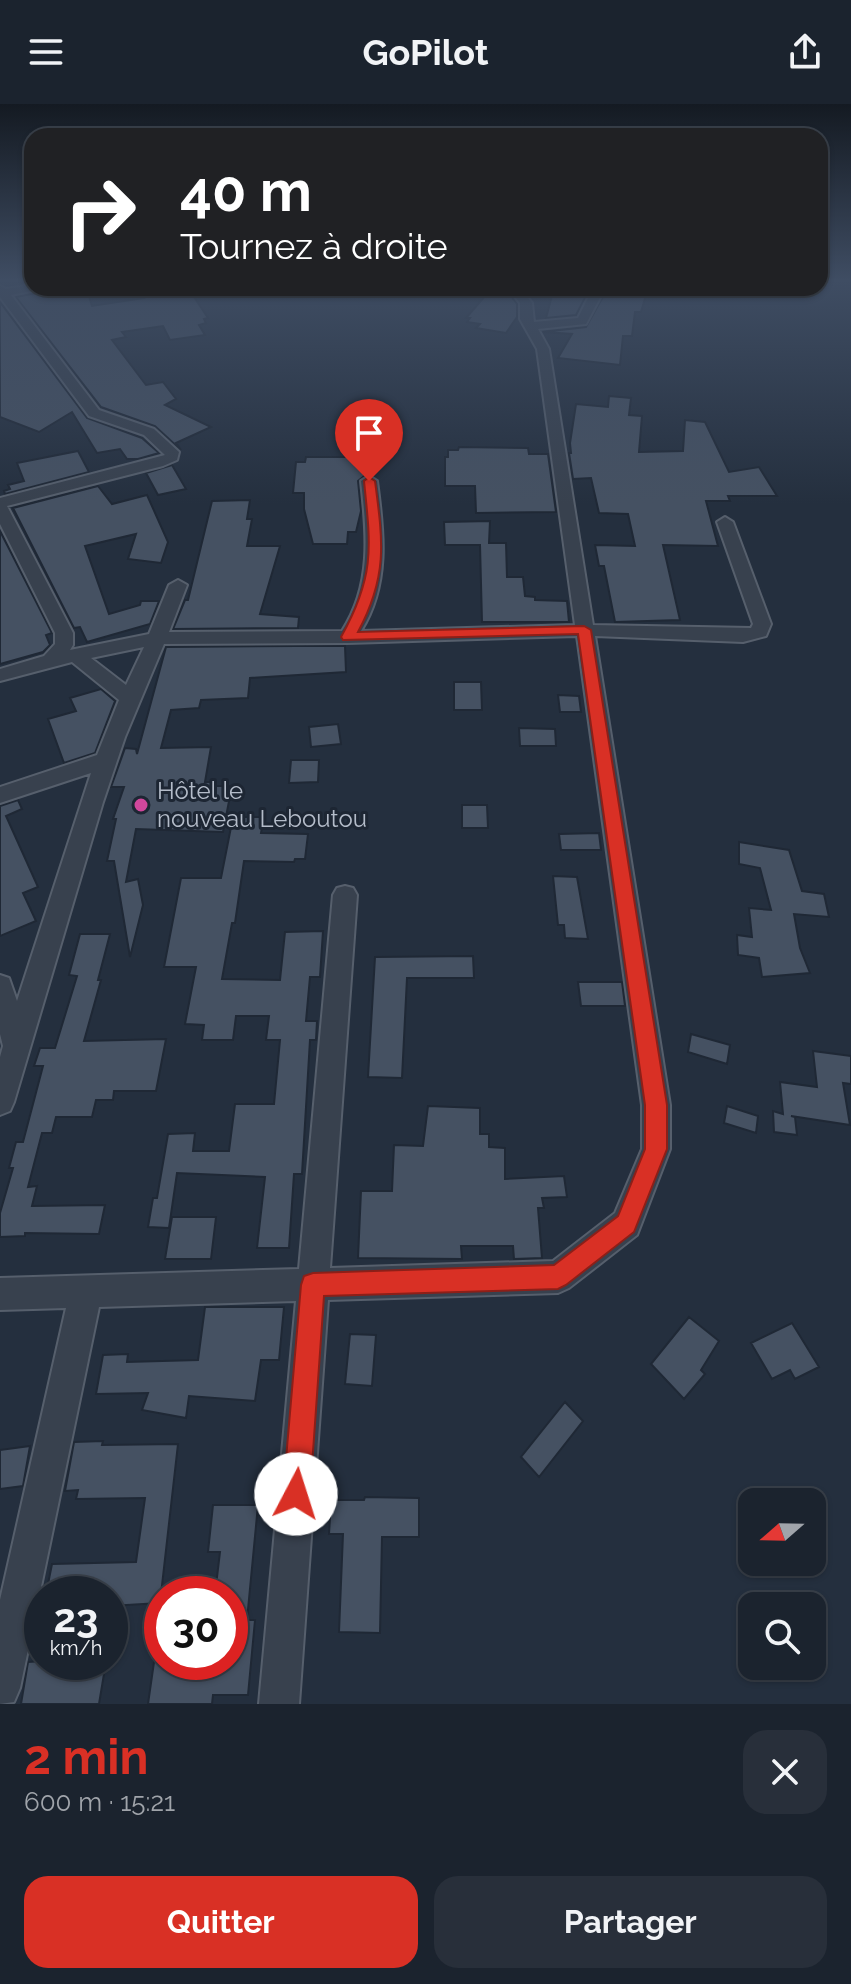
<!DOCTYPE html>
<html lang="fr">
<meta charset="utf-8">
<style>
:root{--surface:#1b232e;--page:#282f3a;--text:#f1f3f6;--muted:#a0a4aa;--line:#39404a;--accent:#d93025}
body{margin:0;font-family:Raleway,sans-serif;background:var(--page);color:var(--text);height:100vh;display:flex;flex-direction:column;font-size:30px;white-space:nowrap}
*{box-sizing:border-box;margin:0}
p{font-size:26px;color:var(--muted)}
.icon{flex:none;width:44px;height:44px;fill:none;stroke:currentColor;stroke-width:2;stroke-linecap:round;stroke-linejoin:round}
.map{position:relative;height:1600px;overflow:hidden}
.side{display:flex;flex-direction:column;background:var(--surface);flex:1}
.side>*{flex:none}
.top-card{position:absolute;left:24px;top:24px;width:804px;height:168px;border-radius:24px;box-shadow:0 2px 6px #0004,0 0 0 2px var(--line);background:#202124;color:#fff;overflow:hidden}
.needle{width:52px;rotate:250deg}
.tools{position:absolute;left:738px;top:1384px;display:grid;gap:16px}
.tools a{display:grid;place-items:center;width:88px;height:88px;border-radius:16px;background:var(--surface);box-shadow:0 2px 6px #0004,0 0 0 2px var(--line);font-size:40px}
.speed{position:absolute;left:24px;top:1472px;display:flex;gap:16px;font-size:40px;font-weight:700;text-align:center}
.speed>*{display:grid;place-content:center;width:104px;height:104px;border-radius:50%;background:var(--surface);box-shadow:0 2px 6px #0004,0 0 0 2px var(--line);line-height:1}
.speed small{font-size:20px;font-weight:400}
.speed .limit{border:12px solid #d22;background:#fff;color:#111}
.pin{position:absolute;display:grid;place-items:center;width:68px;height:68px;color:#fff;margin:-82px -34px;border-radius:50% 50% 50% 0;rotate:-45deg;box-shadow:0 0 8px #0007}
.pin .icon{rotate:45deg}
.me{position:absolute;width:88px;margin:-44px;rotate:5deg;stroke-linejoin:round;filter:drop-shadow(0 0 6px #0008)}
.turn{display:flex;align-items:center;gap:28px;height:168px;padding:0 24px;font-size:36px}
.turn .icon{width:104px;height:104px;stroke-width:2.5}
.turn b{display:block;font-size:56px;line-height:68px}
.round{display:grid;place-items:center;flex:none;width:84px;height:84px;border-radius:24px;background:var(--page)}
.summary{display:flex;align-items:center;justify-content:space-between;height:136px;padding:0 24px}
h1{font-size:48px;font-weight:700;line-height:60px;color:var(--accent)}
.action{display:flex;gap:16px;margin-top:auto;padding:16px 24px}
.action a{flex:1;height:92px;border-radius:24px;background:var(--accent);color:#fff;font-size:32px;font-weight:700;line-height:92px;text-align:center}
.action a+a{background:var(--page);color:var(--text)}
header{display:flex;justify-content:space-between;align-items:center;height:104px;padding:0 24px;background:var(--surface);font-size:36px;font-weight:700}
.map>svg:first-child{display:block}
.building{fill:#455162;stroke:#1f2835;stroke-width:2}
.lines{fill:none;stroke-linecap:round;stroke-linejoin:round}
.minor-casing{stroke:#565f6c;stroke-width:4}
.minor{fill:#38414e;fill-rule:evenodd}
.route{fill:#d93025;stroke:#8d1f18;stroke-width:2}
.hotel-dot{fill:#d1479c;stroke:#1d2633;stroke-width:3}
.labels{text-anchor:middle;stroke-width:6;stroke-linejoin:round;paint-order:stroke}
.poi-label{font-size:24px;fill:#b4bcc9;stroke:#1d2633;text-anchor:start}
</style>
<header><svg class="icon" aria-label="menu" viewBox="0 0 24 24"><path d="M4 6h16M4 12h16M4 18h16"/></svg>GoPilot<svg class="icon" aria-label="share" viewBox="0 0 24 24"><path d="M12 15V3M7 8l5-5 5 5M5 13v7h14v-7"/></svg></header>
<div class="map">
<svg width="851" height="1600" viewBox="0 0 851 1600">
<rect width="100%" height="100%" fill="#242f3e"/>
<path class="building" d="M41 184H69L71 187 79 186 80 190 88 189 92 202 144 194 137 184H188L208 214 204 215 206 219 199 221 205 231 170 236 163 222 122 228 126 233 112 236 146 281 163 278 176 295 165 301 211 323 176 339 181 346 155 322 101 303 16 193 37 189Z
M492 184H505L517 200V213L506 229 476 224 480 220 467 218 470 214H466Z
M554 184H590L576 211 546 214Z
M608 184H648L641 208H635L632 232H623L620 261 558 254 572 230 543 228 586 223Z
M0 198 87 314 142 334 159 349 138 355H127L120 345 97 349 72 308 39 328 0 313Z
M609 292 631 294 629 311 642 312 639 348 683 347 685 316 705 318 729 368 759 363 777 392H728L730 397H706L718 442 663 441 680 516 615 518 604 462H599L595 441 635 442 628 410 599 409 591 374 573 375 569 349H571L570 339 576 300 608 303Z
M459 343 528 344 529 350H548L556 408 476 409 475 382H445V353H448V346H458Z
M78 347 89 368 5 390 4 387 10 385 8 381 24 377 17 359Z
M306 353H369L368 369 358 377 361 407 356 428H348L347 440H313L304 405V389H293L296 358H305Z
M172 361 186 385 158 391 146 369Z
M98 382 112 400 147 391 168 438 161 459 128 455 136 430 85 442 109 510 140 501 141 497H159L150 520 87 538 80 523 74 524 13 404Z
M250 396 247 415H252L247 442H280L260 510 299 513 298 524 173 525 185 496H188L212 397Z
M490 417 489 439H506L507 473H523L525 492 535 493V496L567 497 569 518H482L480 441H445L444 418Z
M0 427 52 529 46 531 50 541 43 548 0 560Z
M296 542H345L346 568 250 574 248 594 201 596 199 604 171 606 161 644 211 643 205 678H212V682H232L223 728 136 725 126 778 138 775 143 801 130 853 114 757H107L116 715H113L124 683H111L125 644 136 645 137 650 166 543Z
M454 578H481L482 606H454Z
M101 585 115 597 95 649 64 659 48 615 76 607 70 594Z
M558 591 579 592 581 608H560Z
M338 620 341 640 311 643 309 623Z
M519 624 555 625 556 642H520Z
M291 656H319L318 678 289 679Z
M18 696 22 705 6 712 38 783 23 789 36 817 0 832V702Z
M462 701H487L488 724H462Z
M233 713H264L261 729 308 730 305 755H295L294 758 244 757 235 819H232L222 875 280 876 285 828 323 827 320 873H310L306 917H317L316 936H310L302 1070H294L289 1144H257L265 1073 177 1069 169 1124 148 1123 153 1094H157L168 1030 195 1029 193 1047H229L235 1000H274L280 936H266L269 912H236L233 936H202L204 921 185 920 196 863H164L181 774H221Z
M599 729 601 746H561L559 730Z
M739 738 789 746 802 787 824 790 829 813 794 810 800 844 810 869 762 873 759 854 738 851 737 831 752 833 749 804 771 806 760 764 739 760Z
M553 772 577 773 588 835 565 834 564 821H558Z
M80 830H110L98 876H101L84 937 166 935 156 987H114L113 996H96L92 1013H56L52 1029H42L28 1083 37 1082 32 1102 105 1101 99 1130 25 1129V1132L0 1133V1109L13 1064H9L16 1038H23L43 962H34L40 944H55L77 872 69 871Z
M473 852 474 874H407L402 974 368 973 375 853Z
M578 878H622L625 902H581Z
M691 930 730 941 727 960 688 948Z
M813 947 851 952V980L843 979 850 1021 791 1012 795 1013 797 1031 774 1028 773 1007 783 1010 780 978 817 983Z
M428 1002 480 1004V1030H489V1043L505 1044V1075L564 1072 567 1093 542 1094 544 1104H538L542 1154 514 1155 513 1142H461L462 1155 358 1154 361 1087H392L394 1041 423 1042Z
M727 1002 758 1012 756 1029 724 1019Z
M172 1113H216L211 1155H165Z
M205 1203H284L279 1256H261L255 1297 189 1292 186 1314 142 1306 148 1289 96 1290 103 1251 128 1250 127 1258 198 1256Z
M689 1213 719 1237 701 1266 705 1270 684 1295 651 1260Z
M792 1219 819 1263 795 1275 790 1266 772 1275 751 1239Z
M350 1230 376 1231 372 1282 345 1280Z
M565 1298 583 1317 539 1373 521 1353Z
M103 1337 102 1341 178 1340 160 1499 110 1502V1490H78L80 1480H48L52 1460 136 1458 145 1394 76 1395 78 1386 65 1387 74 1338Z
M30 1342 23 1382 0 1385V1346Z
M365 1393 419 1394V1433H382L380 1529 339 1528 343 1430H329L331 1396H364Z
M213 1401H258L247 1516H255L248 1591H213L212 1600H148L154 1558H230V1490H215L220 1448H208Z
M42 1557 106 1558 99 1600H21L28 1558Z"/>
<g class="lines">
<g class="minor-casing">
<path id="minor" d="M32 181V184H38L36 186 11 191 99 306 154 325 179 348 177 356 163 362 7 402 73 529V541L70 546 149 530 169 481 178 476 187 481 169 528 342 527C372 481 367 429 361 377L369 372 377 377C384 428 390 481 361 527L575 521 537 245 520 215V199L508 184H520L532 199 534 218 578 214 593 184H605L586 220 538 225 549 245 593 521 751 524 753 520 717 418 725 413 733 418 771 520 766 532 743 538 595 532 670 1001V1045L637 1131 569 1184 558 1189 328 1196 299 1600H259L296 1197 99 1203 20 1584 14 1598 0 1600V1496L66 1204 0 1206V1174L299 1165 333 791 337 784 345 782 353 784 357 791 330 1164 553 1157 615 1109 642 1045V1001L577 532 348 539 164 540 125 633 103 698 14 998 10 1007 0 1011V953L3 942 0 930V871L9 874 17 897 91 669 0 699V683L97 651 119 596 72 558 0 577V565L44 552 55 540V529L0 420V394L165 351 144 331 89 312 0 193V182L6 185ZM144 543 126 581 91 554Z
M226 184H246L250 187 244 190Z"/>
</g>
<use href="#minor" class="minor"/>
</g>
<linearGradient id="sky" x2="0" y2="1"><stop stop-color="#141a22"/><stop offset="0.44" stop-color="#3f4d63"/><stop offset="1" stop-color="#3f4d63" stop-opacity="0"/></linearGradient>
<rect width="851" height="400" fill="url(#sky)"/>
<path class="route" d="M369 373 375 377C383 438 388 472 358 528L584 522 591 526 667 1001V1045L634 1128 566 1181 558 1185 324 1192 310 1390 306 1400 296 1404 287 1400 283 1390 301 1181 304 1172 313 1169 554 1161 618 1112 645 1045V1001L578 530 343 536 341 533C375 472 371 444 364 377Z"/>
<circle class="hotel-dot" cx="141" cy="701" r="8"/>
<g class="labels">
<g class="poi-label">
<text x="157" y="695">Hôtel le<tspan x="157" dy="28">nouveau Leboutou</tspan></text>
</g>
</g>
</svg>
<div class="tools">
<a><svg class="needle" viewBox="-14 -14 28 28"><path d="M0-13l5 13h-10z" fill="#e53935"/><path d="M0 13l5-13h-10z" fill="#a0a4aa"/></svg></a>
<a><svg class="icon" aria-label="search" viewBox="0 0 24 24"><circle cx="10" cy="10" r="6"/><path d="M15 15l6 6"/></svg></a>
</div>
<div class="speed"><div>23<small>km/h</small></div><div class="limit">30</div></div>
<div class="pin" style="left:369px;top:377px;background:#d93025"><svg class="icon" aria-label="arrive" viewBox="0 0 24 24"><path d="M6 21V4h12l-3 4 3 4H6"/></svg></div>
<svg class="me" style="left:296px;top:1390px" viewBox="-20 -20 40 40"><circle r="19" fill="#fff"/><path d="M0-13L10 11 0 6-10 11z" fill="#d93025"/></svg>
<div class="top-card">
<div class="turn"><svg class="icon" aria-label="right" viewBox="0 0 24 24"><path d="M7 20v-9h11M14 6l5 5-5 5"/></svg><div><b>40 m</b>Tournez à droite</div></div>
</div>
</div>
<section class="side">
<div class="summary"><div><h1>2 min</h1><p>600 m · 15:21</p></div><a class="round"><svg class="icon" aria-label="close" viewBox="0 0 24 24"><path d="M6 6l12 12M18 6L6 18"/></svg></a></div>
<div class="action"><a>Quitter</a><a>Partager</a></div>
</section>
